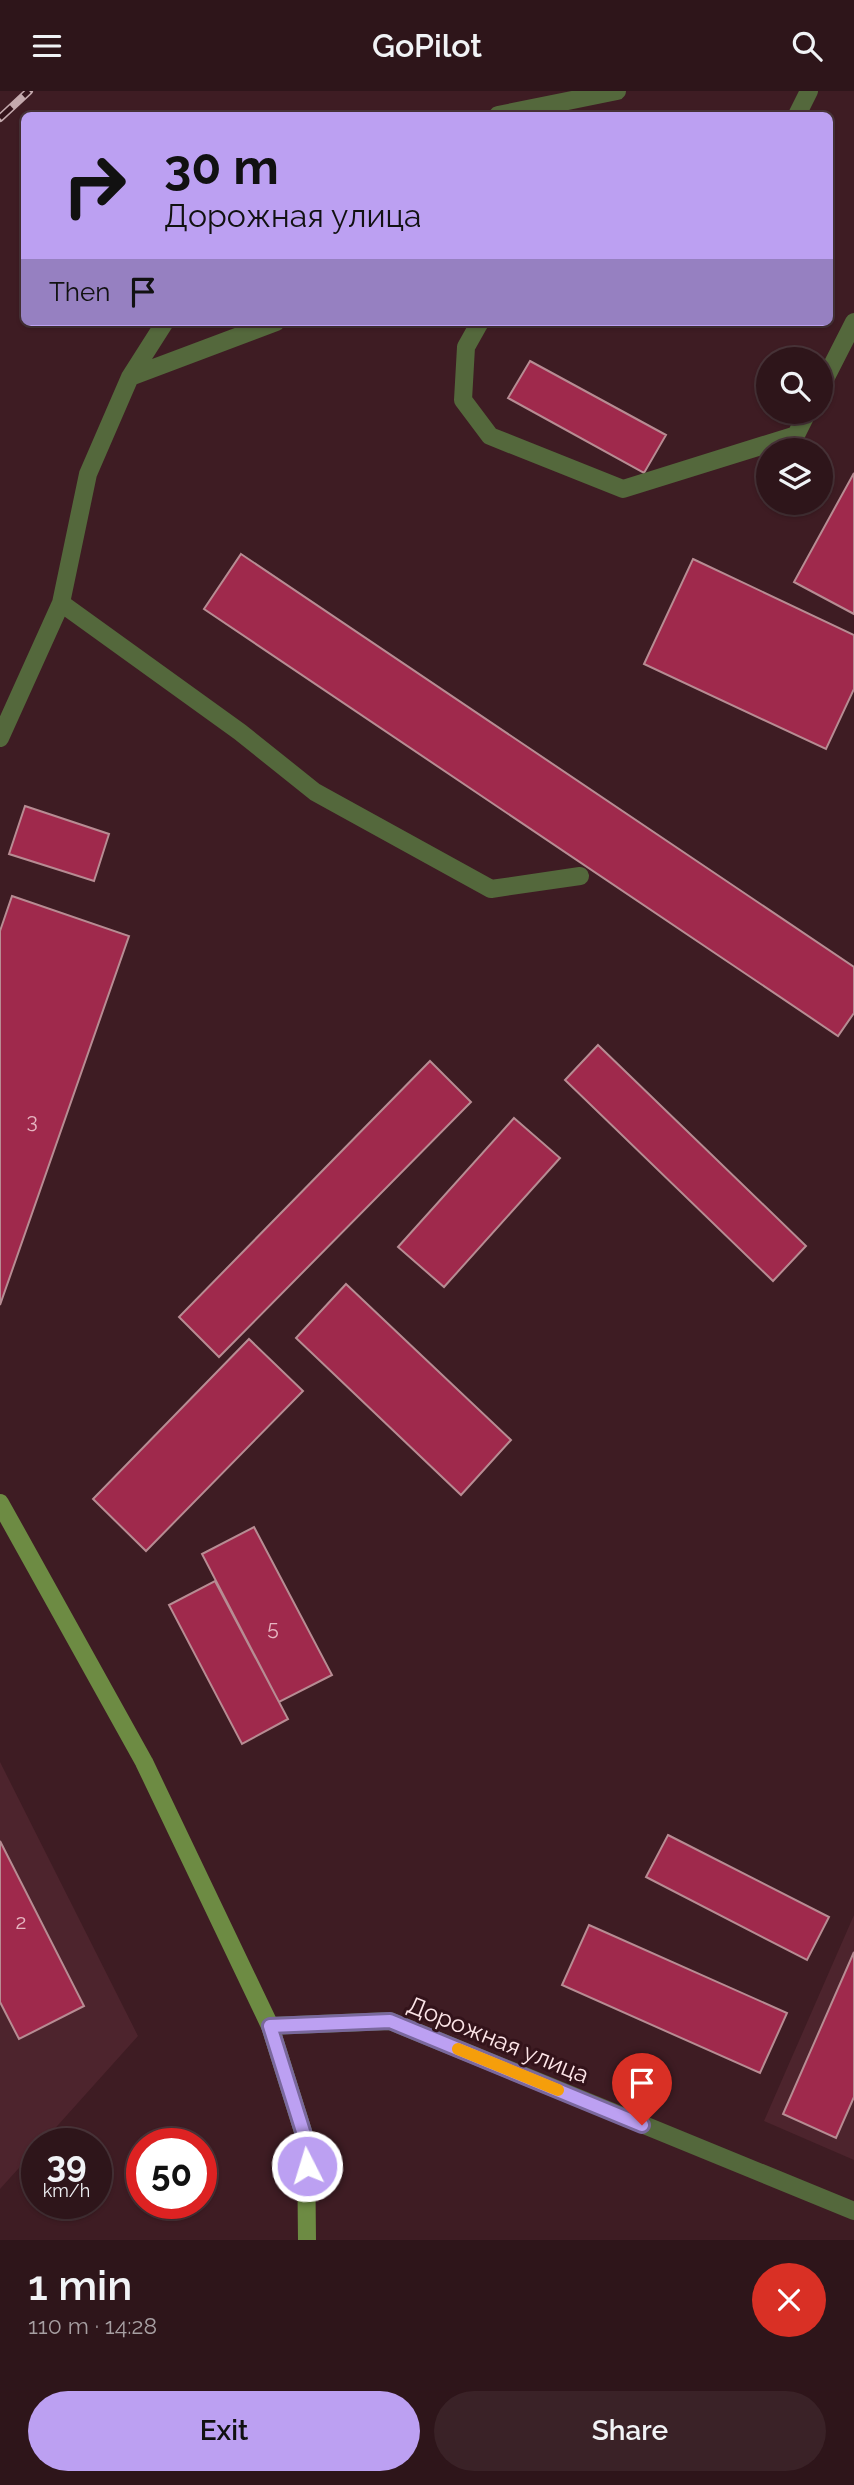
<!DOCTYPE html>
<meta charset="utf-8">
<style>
:root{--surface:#2e151a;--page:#3a2227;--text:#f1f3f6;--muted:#a79fa2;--line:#493439;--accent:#bca0f2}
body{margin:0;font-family:Raleway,sans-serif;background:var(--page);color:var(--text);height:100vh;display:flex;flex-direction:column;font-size:26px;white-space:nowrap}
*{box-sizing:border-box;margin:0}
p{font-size:23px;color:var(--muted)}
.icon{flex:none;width:38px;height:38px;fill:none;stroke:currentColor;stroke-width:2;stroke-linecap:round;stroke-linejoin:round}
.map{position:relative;height:2149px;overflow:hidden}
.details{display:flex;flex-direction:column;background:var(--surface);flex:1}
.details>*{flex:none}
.top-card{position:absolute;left:21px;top:21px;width:812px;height:214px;border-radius:10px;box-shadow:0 2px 5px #0004,0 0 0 2px var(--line);background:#bca0f2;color:#111;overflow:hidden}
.fabs{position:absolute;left:756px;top:256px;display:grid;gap:14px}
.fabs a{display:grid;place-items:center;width:77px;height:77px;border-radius:50%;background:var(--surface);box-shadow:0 2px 5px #0004,0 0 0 2px var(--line);font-size:35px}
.speed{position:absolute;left:21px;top:2037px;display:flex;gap:14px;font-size:35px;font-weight:700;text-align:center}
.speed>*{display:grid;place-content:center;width:91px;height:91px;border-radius:50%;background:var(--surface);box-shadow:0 2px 5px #0004,0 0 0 2px var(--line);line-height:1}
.speed small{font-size:18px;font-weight:400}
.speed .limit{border:10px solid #d22;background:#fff;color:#111}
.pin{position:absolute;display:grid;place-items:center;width:60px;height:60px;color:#fff;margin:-72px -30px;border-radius:50% 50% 50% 0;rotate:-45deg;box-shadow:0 0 7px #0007}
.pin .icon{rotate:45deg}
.me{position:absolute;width:77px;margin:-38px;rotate:355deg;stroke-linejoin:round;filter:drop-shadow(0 0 5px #0008)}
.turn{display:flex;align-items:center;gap:24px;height:147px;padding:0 28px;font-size:32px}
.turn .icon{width:91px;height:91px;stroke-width:2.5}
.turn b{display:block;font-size:49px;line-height:60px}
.then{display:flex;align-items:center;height:66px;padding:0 28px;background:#0003;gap:14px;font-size:26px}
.round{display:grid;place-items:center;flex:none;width:74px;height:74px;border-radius:37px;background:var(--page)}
.head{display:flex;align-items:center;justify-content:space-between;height:119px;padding:0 28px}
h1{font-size:42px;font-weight:600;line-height:52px}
.primary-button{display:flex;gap:14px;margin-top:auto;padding:14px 28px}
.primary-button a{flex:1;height:80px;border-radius:42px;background:var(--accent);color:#111;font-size:28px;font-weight:600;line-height:80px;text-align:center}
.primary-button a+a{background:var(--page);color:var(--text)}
header{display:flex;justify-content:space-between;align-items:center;height:91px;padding:0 28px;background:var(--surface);font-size:32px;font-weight:600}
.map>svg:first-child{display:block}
.built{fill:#4d242d}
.building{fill:#9f294c;stroke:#b78c93;stroke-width:2}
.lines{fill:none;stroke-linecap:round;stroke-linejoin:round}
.lane{stroke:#54683c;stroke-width:18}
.street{stroke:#54683c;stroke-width:18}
.secondary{stroke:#6d8b43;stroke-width:18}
.rail-casing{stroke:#c4a9ad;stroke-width:8}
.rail{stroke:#33131a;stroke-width:5;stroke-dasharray:16;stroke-linecap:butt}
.route-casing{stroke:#7a689d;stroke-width:18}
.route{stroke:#bca0f2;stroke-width:12}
.slow{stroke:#f59e0b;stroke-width:12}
.labels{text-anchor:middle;stroke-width:6;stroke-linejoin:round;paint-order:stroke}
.number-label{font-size:21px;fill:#e6b6c1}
.street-label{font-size:24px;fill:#fde5e8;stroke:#33131a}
</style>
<header><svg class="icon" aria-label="menu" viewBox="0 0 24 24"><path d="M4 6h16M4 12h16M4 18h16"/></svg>GoPilot<svg class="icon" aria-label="search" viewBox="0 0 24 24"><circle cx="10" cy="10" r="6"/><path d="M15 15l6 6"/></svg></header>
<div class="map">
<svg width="854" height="2149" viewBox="0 0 854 2149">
<rect width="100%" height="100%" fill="#3e1c23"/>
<path class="built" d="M0 1671 138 1945 41 2053H37V2057L0 2098Z
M854 1824V2069L764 2030Z"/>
<path class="building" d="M530 270 666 344 644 382 508 307Z
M854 382V523L794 491Z
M241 463 854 876V922L838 945 204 518Z
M693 468 854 544V598L826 658 644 573Z
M25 715 109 743 94 790 9 763Z
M12 805 129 845 0 1214V840Z
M598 954 806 1155 773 1190 565 989Z
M430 970 471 1011 219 1266 179 1226Z
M514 1027 560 1067 444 1196 398 1156Z
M346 1193 511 1349 461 1404 296 1247Z
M249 1248 303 1300 146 1460 93 1408Z
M254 1436 332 1584 279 1611 202 1463Z
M215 1490 288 1628 242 1653 169 1514Z
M668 1744 829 1826 807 1869 646 1786Z
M0 1750 84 1915 19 1948 0 1911Z
M589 1834 787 1922 760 1982 562 1894Z
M854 1861V2006L836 2047 783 2023Z"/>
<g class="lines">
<path class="lane" d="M498 24 617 0
M797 24 809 0
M480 231 466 256 463 309 490 345 623 398 796 344 808 320
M130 286 276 231
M821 296 854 231
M61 512 240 641 315 701 491 798 580 785
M0 647 61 512 88 383 130 286 165 231"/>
<path class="street" d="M270 1935 390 1930 854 2120"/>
<path class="secondary" d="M0 1412 144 1671 270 1935 306 2050 307 2149"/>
<g class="rail-casing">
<path id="rail" d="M0 27 29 0"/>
</g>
<use href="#rail" class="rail"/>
</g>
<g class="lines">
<g class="route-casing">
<path id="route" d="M307 2075 306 2050 270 1935 390 1930 642 2034"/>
</g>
<use href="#route" class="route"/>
<path class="slow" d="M458 1958 558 1999"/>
</g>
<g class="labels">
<g class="number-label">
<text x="32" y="1037">3</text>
<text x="273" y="1544">5</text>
<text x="21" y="1838">2</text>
</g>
<g class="street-label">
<text transform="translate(498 1949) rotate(22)" y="8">Дорожная улица</text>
</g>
</g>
</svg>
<div class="fabs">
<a><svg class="icon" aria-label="search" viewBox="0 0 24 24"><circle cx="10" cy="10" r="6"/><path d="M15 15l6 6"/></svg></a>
<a><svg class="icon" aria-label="layers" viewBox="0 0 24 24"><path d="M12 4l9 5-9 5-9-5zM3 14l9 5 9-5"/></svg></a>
</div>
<div class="speed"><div>39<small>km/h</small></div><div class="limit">50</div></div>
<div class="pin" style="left:642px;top:2034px;background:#d93025"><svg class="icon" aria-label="arrive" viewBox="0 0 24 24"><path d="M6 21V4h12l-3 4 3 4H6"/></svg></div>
<svg class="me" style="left:307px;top:2075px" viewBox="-20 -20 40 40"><circle r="17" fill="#bca0f2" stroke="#fff" stroke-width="3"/><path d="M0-11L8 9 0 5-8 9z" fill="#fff"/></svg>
<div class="top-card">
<div class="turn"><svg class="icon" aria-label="right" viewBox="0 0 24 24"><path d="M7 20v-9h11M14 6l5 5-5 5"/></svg><div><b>30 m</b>Дорожная улица</div></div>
<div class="then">Then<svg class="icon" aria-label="arrive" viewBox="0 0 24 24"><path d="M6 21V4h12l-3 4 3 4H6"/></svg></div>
</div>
</div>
<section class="details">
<div class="head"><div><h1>1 min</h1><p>110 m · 14:28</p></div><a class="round" style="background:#d93025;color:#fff"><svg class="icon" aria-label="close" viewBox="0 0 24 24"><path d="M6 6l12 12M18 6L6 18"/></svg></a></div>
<div class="primary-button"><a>Exit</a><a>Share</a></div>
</section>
